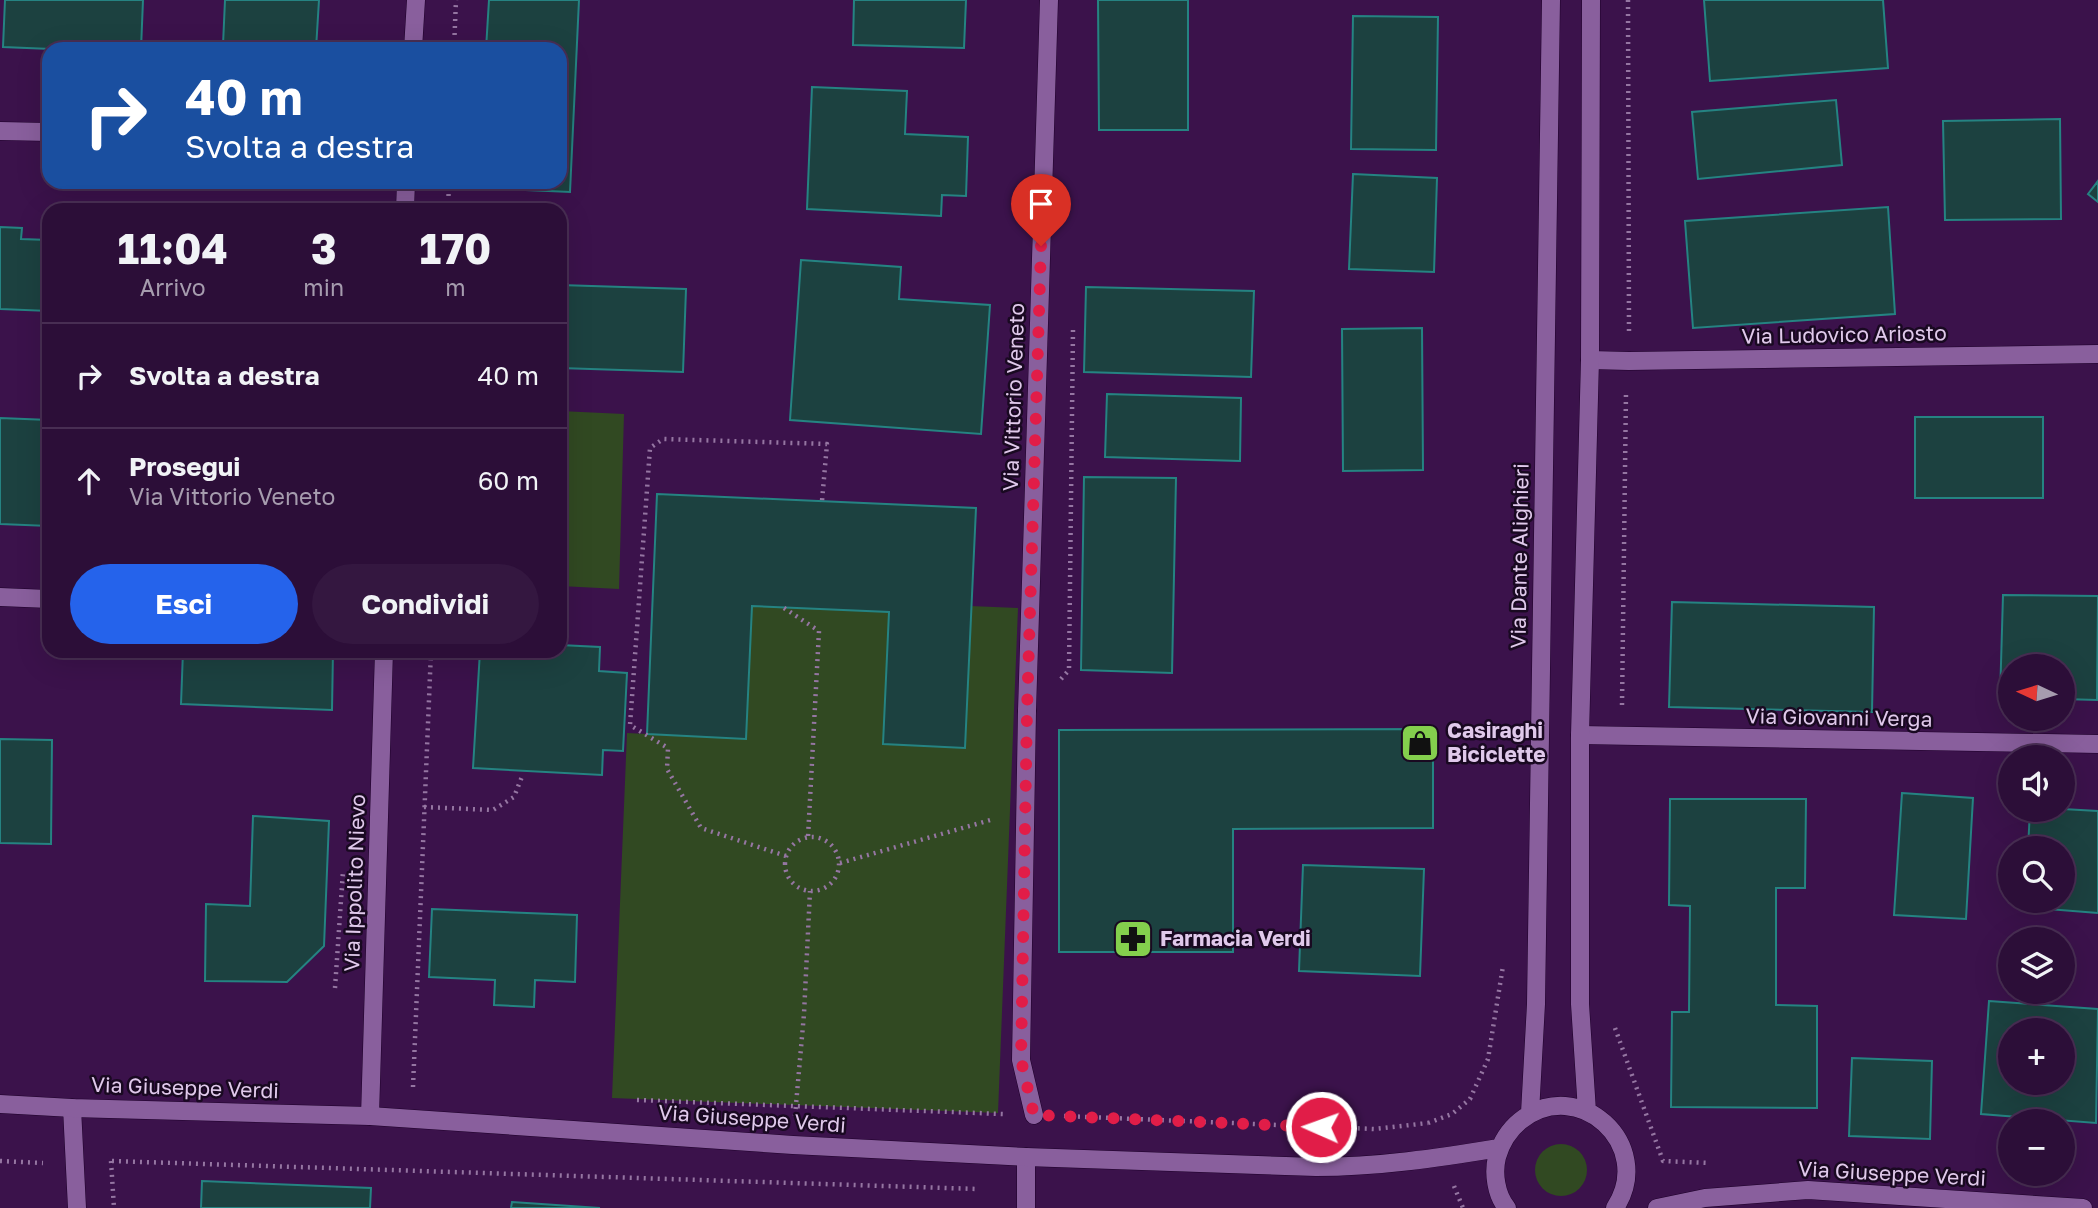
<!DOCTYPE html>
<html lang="it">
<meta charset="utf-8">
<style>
:root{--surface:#2c0e38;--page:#341740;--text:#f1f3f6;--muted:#a69cae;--line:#482e53;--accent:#2563eb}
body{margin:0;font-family:"Golos Text",sans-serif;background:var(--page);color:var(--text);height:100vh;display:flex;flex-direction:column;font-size:26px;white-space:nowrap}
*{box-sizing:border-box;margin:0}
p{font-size:23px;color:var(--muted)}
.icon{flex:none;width:38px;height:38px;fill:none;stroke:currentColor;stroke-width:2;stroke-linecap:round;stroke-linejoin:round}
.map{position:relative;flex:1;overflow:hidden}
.panel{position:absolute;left:42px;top:203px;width:525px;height:455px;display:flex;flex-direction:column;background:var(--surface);border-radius:21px;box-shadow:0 7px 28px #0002,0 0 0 2px var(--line)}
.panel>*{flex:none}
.banner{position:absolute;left:42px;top:42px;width:525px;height:147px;border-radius:21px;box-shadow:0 7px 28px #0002,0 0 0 2px var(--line);background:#1a4fa0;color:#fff;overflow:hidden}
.needle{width:46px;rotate:274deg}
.fabs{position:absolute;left:1998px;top:654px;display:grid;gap:14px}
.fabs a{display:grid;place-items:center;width:77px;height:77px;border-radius:50%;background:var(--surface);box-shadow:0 7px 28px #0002,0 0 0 2px var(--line);font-size:35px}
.pin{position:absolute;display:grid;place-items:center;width:60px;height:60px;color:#fff;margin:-72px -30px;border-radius:50% 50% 50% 0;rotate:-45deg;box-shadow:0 0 7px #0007}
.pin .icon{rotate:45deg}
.me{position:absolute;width:77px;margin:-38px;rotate:272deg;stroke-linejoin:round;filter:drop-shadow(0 0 5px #0008)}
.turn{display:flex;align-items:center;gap:24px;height:147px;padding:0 28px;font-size:32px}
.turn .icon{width:91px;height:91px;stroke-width:2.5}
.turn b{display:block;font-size:49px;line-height:60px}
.eta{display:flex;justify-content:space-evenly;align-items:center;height:119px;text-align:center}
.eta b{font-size:42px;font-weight:700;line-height:49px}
.cta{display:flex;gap:14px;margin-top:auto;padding:14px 28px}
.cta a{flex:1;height:80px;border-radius:42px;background:var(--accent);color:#fff;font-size:28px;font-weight:700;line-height:80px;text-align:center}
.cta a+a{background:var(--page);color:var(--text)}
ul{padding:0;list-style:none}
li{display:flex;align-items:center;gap:21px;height:105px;padding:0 28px;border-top:2px solid var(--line)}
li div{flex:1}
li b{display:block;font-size:26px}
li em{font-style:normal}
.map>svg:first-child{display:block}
.green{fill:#314922}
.building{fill:#1c4140;stroke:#258382;stroke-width:2;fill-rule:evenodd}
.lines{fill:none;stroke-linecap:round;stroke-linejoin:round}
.pedestrian-casing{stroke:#1e012a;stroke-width:19}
.minor-casing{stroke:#1e012a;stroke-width:19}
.tertiary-casing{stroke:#1e012a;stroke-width:19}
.path{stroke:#9576a2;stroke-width:4.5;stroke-dasharray:2 5;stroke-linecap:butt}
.pedestrian{stroke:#895f9d;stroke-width:18}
.minor{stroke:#895f9d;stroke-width:18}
.tertiary{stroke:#895f9d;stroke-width:18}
.route{stroke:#e11d48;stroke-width:12;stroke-dasharray:0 21.6}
.labels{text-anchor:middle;stroke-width:5;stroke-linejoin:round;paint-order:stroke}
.street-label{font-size:21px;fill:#e0c9eb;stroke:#190921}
.poi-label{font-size:21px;font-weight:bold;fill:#e0c9eb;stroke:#190921;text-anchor:start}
</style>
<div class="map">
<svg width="2098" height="1208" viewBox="0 0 2098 1208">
<rect width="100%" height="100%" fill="#3b124b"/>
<path class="green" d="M560 411 624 414 619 589 560 586Z
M752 606 890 609 970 606 1018 608 998 1113 612 1098 627 733 746 739Z
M1535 1170a26 26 0 1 1 52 0a26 26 0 1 1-52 0Z"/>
<path class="building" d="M5 0H143L141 49H51L3 47Z
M225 0H319L316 49 223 45Z
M489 0H579L570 192 480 188V182H560V49H486Z
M854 0H966L964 48 853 45Z
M1098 0H1188V130H1099Z
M1704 0H1883L1888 68 1710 81Z
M1353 16 1438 17 1436 150 1351 149Z
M812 87 907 91 905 134 968 137 966 196 942 195 941 216 807 209Z
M1836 100 1842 165 1698 179 1692 112Z
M2060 119 2061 219 1945 220 1943 121Z
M1353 174 1437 178 1434 272 1349 269Z
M2098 181V202L2088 194Z
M222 203 315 209V210H221Z
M1888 207 1895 314 1693 328 1685 221Z
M0 227 22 228 21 239 49 240V311L0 309Z
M801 260 901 267 899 299 990 305 981 434 790 420Z
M560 285 686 289 683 372 560 368Z
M1086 287 1254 291 1251 377 1084 372Z
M1422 328 1423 470 1343 471 1342 329Z
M1107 394 1241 398 1240 461 1105 457Z
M1915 417H2043V498H1915Z
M0 418 49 420V526L0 524Z
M1084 477 1176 478 1172 673 1081 670Z
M657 494 976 508 965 748 883 744 889 612 752 606 746 739 647 734Z
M2003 595 2098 596 2097 700 2063 699V667H2011V698H2000Z
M1672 602 1874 607 1872 712 1669 707Z
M560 645 600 647 599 671 627 673 623 751 603 750 602 775 473 768 480 651H560Z
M183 651H333L332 710 181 704Z
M1433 729V828L1233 829V952H1059V730Z
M0 739 52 740 51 844 0 843Z
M1902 793 1973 798 1966 919 1894 915Z
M1670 799H1806L1805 888H1776V1005L1817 1006V1108L1671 1107 1672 1012H1689L1690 906 1669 905Z
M2063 809 2098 811V913L2023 907 2024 901H2063V849H2028L2030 810H2063Z
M253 816 329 821 324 946 287 982 205 981 206 904 250 906Z
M1303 865 1424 869 1420 976 1299 971Z
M432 909 577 915 575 982 535 980 534 1007 494 1005 495 980 429 977Z
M1989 1001 2098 1009 2096 1123 1981 1114ZM2011 1031H2063V1083H2011Z
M1852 1058 1932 1061 1930 1139 1849 1136Z
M202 1181 371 1188 370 1208H201Z
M512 1202 600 1208H511Z"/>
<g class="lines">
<g class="pedestrian-casing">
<path id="pedestrian" d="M1027 711 1021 1060 1034 1115"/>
</g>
<g class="minor-casing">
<path id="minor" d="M413 49 416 0
M0 131 49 132
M405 210 406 182
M1590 360 1629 361 2098 354
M0 597 49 599
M1027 711 1049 0
M1580 735 2098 744
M72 1108 77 1208
M370 1116 384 651
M1026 1208V1157"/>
</g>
<g class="tertiary-casing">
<path id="tertiary" d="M0 1104 72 1108 370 1116 793 1145 1026 1157 1316 1167C1378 1167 1438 1158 1499 1148
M1587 1111 1580 1004V735L1590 360 1591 0
M1530 1113 1536 1004 1551 0
M1507 1208C1496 1195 1493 1173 1497 1157 1501 1143 1509 1130 1520 1121 1578 1074 1656 1145 1615 1208
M1657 1208 1705 1198 1808 1190 2083 1208"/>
</g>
<path class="path" d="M1628 0 1629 331
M454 49 456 0
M448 210 449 182
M784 608 819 631 808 837
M1061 679 1069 670 1073 330
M1622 705 1626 392
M424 807 493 810 514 797 523 774
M785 864a27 27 0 1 1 54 0a27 27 0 1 1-54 0Z
M786 856 701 828 667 769 668 748 630 725 650 448 663 439 827 444 822 501
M840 863 994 819
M335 988 343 871
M1615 1028 1663 1161 1709 1163
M413 1087 431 651
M637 1100 1003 1114
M795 1116 804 1014 810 891
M1064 1116 1374 1129 1428 1123
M1428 1123 1452 1114 1470 1099 1488 1059 1503 966
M0 1161 43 1163
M111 1161 114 1208
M112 1161 978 1189
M1454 1186 1463 1208"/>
<use href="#pedestrian" class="pedestrian"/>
<use href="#minor" class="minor"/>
<use href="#tertiary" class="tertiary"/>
</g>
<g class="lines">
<path class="route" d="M1041 246 1027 711 1021 1060 1034 1115 1321 1127"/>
</g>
<defs>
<g id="shop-square" transform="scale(2.0125)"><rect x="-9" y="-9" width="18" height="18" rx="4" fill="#84cf4d" stroke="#190921"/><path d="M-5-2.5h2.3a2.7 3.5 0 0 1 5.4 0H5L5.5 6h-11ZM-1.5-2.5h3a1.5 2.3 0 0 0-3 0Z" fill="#111"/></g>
<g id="pharmacy-square" transform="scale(2.0125)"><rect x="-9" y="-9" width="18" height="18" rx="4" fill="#84cf4d" stroke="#190921"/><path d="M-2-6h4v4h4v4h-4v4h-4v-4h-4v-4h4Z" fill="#111"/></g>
</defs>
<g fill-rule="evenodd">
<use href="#shop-square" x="1420" y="743"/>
<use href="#pharmacy-square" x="1133" y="939"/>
</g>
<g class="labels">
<g class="street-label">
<text transform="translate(1844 335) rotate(-1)" y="7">Via Ludovico Ariosto</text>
<text transform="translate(1014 397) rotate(-88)" y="7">Via Vittorio Veneto</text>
<text transform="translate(1520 556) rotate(-89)" y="7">Via Dante Alighieri</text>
<text transform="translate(1839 718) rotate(1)" y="7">Via Giovanni Verga</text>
<text transform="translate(355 883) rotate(-88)" y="7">Via Ippolito Nievo</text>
<text transform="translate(185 1088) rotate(2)" y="7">Via Giuseppe Verdi</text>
<text transform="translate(752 1119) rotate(4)" y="7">Via Giuseppe Verdi</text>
<text transform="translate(1892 1174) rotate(3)" y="7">Via Giuseppe Verdi</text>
</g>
<g class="poi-label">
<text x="1447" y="738">Casiraghi<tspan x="1447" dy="24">Biciclette</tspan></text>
<text x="1160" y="946">Farmacia Verdi</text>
</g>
</g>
</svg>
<div class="fabs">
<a><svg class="needle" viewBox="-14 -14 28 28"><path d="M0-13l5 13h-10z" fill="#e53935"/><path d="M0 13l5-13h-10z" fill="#a69cae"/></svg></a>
<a><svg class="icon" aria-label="sound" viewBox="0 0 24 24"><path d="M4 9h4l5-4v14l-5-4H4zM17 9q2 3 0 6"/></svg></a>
<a><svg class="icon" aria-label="search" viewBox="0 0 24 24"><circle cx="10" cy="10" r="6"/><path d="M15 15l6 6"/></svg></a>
<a><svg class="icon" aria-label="layers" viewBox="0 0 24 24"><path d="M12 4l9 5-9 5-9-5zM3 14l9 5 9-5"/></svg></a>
<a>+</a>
<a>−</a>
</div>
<div class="pin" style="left:1041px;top:246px;background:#d93025"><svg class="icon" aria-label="arrive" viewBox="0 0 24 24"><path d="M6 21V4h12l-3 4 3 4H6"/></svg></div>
<svg class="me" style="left:1321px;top:1127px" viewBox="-20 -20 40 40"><circle r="17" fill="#e11d48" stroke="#fff" stroke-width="3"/><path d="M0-11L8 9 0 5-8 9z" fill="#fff"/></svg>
<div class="banner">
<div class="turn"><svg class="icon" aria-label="right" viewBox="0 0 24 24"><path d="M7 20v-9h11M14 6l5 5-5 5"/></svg><div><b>40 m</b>Svolta a destra</div></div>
</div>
<section class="panel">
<div class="eta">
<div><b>11:04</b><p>Arrivo</p></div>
<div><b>3</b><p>min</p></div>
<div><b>170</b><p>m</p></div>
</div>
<ul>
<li><svg class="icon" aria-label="right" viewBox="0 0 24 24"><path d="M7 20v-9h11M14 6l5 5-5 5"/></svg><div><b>Svolta a destra</b></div><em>40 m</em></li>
<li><svg class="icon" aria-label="ahead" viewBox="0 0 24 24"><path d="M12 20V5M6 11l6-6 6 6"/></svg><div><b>Prosegui</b><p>Via Vittorio Veneto</p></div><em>60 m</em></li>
</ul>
<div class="cta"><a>Esci</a><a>Condividi</a></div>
</section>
</div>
